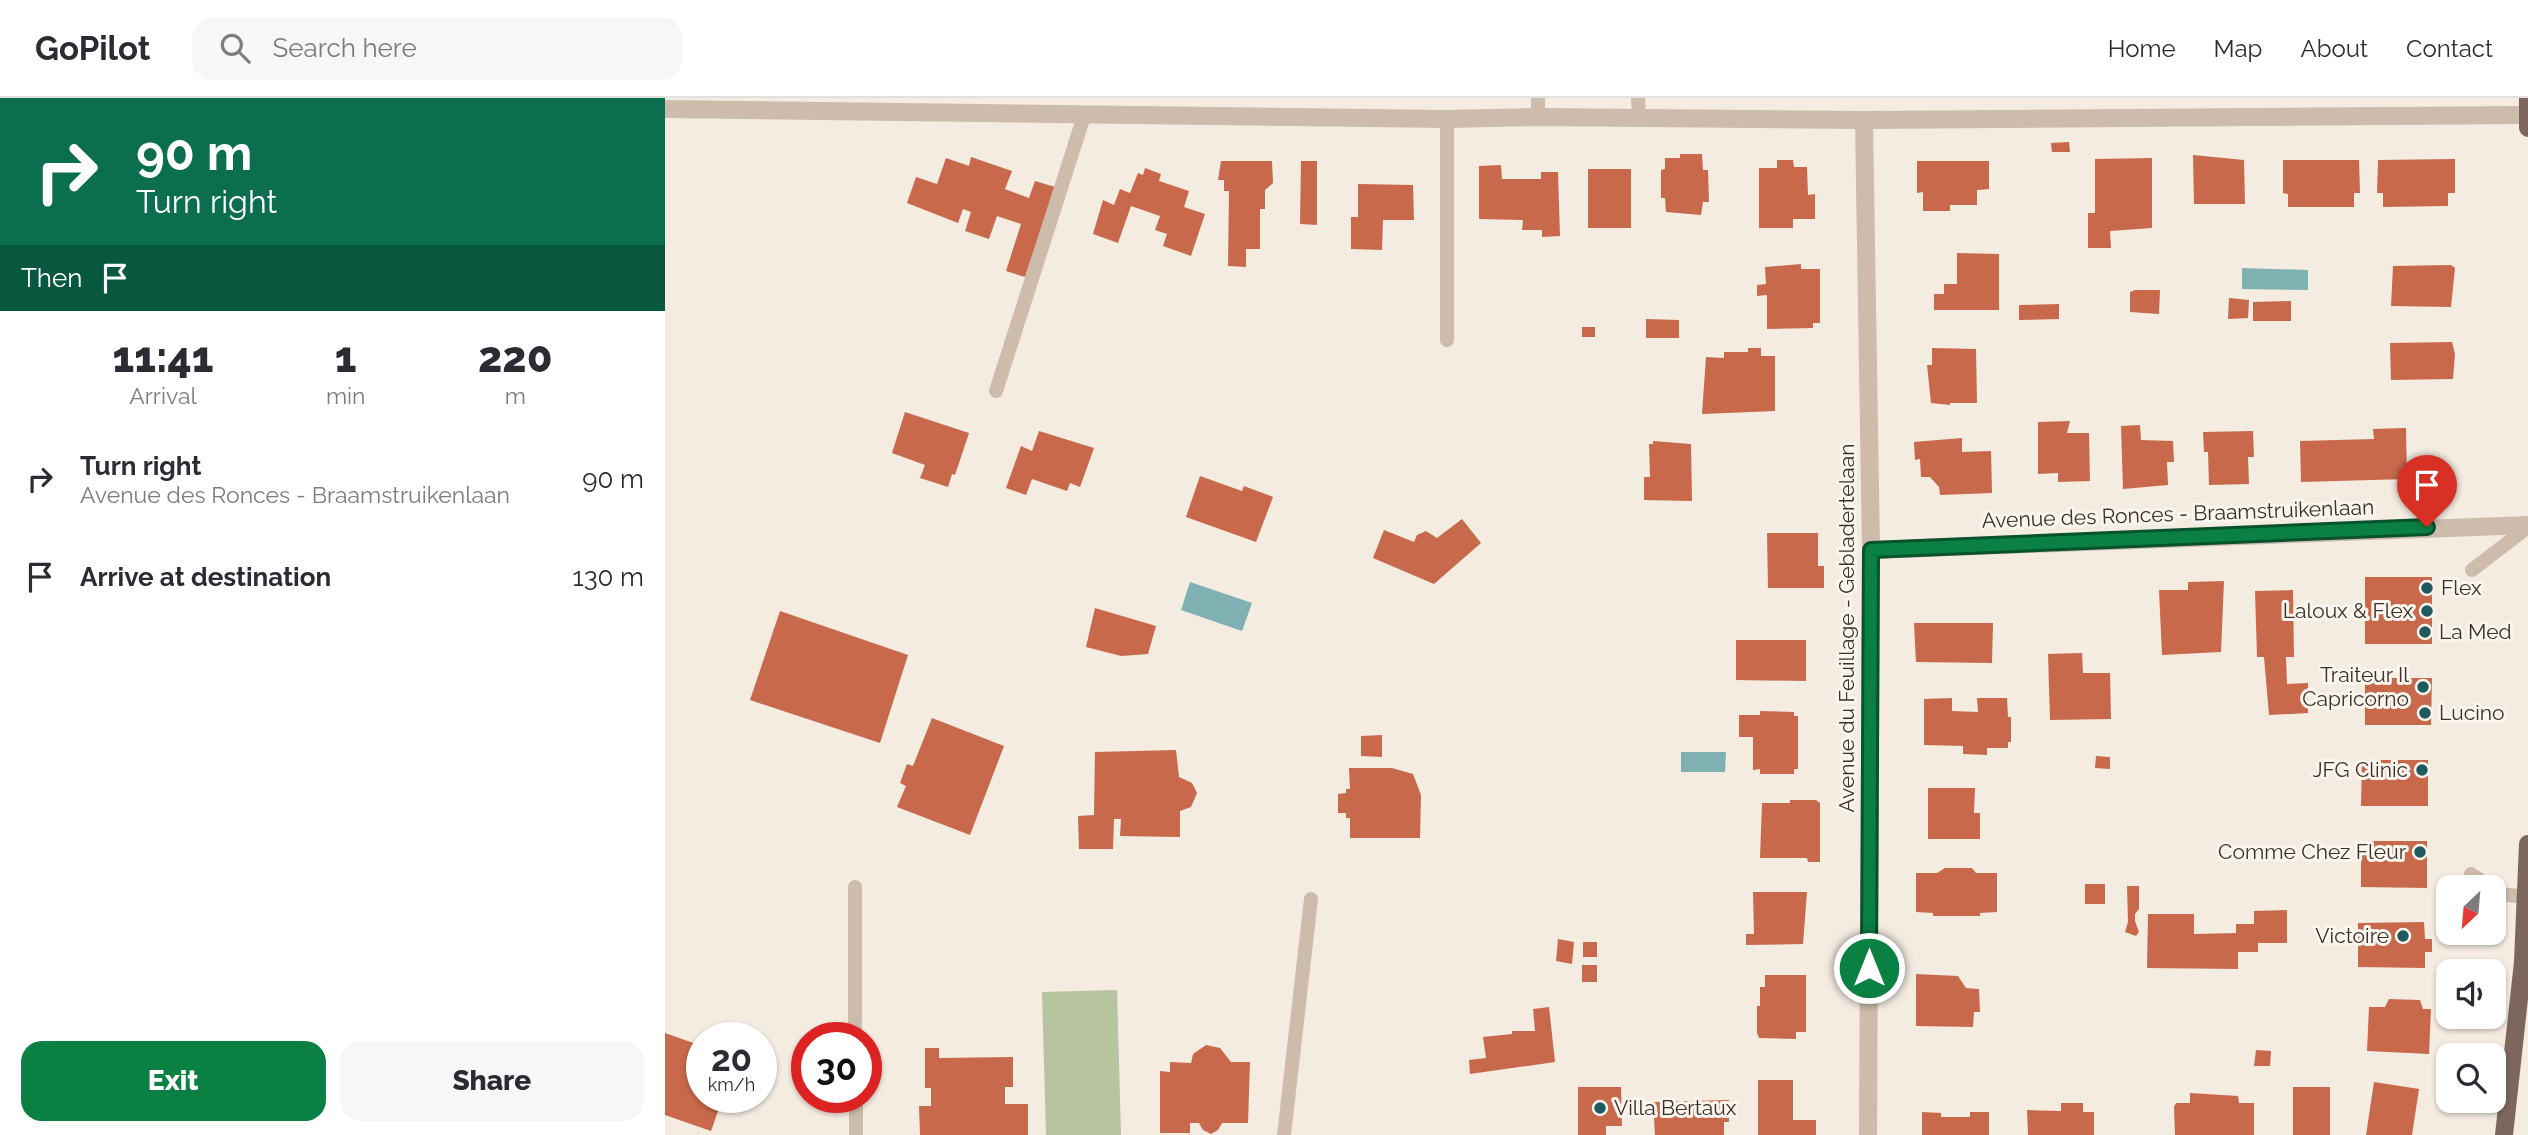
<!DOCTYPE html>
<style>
:root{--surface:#fff;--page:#f7f7f7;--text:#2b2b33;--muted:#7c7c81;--line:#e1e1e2;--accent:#0b8043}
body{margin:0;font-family:Raleway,sans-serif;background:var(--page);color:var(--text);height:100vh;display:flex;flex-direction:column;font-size:26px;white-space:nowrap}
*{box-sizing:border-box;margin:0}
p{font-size:23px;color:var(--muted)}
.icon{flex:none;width:38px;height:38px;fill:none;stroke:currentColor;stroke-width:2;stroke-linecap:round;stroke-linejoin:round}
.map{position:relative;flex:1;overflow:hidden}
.details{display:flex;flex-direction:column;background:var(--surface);width:665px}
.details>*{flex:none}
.guide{background:#0b6e4f;color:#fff;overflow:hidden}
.needle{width:46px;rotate:206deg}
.fabs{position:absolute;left:1771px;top:777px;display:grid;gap:14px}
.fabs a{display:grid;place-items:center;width:70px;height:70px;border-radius:14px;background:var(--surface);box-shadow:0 2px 5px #0004;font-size:35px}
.speed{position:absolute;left:21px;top:924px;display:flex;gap:14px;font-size:35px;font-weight:700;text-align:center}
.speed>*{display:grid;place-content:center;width:91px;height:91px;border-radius:50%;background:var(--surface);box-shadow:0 2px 5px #0004;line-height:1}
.speed small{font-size:18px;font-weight:400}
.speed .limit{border:10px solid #d22;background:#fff;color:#111}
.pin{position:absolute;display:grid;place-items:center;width:60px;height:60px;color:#fff;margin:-72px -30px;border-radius:50% 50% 50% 0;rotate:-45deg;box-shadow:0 0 7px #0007}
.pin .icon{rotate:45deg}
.me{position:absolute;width:77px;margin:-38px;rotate:0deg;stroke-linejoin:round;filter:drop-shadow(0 0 5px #0008)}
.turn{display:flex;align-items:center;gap:24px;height:147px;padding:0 21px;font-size:32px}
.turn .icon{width:91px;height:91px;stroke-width:2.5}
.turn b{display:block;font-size:49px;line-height:60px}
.then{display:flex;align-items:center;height:66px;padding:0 21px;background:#0003;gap:14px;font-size:26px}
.eta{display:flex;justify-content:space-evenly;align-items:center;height:119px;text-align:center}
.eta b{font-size:42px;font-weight:800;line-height:49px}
.action{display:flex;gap:14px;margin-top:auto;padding:14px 21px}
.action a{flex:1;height:80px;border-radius:21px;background:var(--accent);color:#fff;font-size:28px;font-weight:800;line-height:80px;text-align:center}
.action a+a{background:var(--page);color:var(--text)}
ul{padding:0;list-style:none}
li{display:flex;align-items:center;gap:21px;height:98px;padding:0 21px}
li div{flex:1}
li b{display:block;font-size:26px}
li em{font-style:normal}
header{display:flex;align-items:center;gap:42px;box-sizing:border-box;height:98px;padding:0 35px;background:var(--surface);border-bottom:2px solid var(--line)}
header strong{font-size:33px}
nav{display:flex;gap:38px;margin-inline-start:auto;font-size:24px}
.search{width:490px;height:63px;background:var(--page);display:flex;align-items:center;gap:18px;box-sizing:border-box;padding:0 24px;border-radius:21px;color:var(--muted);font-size:26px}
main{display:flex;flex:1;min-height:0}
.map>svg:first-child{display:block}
.green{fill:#b8c4a0}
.water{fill:#7fb0b2}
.building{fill:#c8694b}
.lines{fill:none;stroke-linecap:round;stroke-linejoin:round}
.service{stroke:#cdbbac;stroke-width:14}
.minor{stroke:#cdbbac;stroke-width:18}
.primary{stroke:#7d675c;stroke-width:18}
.route-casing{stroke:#07532c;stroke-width:18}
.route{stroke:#0b8043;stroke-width:12}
.poi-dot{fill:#1f5a5e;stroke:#fbf5ee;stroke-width:2.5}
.labels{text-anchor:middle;stroke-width:6;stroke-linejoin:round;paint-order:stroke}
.street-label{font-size:21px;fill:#3b302b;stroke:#fbf5ee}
.poi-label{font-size:21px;fill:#3b302b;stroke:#fbf5ee;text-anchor:end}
</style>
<header>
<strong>GoPilot</strong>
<div class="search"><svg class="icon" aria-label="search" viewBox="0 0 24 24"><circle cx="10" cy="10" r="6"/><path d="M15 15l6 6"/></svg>Search here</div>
<nav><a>Home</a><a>Map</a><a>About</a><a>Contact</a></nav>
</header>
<main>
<section class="details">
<div class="guide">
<div class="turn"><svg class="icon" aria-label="right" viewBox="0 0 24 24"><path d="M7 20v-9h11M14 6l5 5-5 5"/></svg><div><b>90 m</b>Turn right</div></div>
<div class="then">Then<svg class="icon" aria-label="arrive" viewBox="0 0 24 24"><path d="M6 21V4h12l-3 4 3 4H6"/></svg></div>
</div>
<div class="eta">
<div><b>11:41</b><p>Arrival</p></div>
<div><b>1</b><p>min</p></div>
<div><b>220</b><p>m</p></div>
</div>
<ul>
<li><svg class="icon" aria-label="right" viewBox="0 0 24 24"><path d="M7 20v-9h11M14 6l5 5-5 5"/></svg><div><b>Turn right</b><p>Avenue des Ronces - Braamstruikenlaan</p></div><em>90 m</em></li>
<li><svg class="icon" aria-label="arrive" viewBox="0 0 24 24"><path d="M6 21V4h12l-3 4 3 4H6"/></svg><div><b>Arrive at destination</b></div><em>130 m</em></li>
</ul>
<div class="action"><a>Exit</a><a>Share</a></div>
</section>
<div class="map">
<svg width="1863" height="1037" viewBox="0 0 1863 1037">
<rect width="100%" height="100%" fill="#f4ebe1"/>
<path class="green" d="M452 892 456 1037H381L377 894Z"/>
<path class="water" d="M1577 170 1643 172V192L1577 191Z
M525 484 587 505 577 533 516 512Z
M1016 654H1061L1060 674H1016Z"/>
<path class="building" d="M1404 44 1405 54H1387L1386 45Z
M1015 56H1037L1038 72H1043L1044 104H1038L1036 117 1001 114 1000 100H996V72L1000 71V60H1015Z
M1528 57 1579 62 1580 106H1529Z
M306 59 347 73 340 91 364 100 370 83 390 89 360 179 341 173 356 126 332 118 324 141 300 133 306 114 298 111 293 125 242 105 251 79 272 86 281 60 304 68Z
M1487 60V130L1445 133 1446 150H1423V115H1430V61Z
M1790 61V95H1783V108L1718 109V95H1712L1713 62Z
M1112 62H1128L1129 69H1142L1143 97 1150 96V121H1128V130H1094V70H1112Z
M1618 62H1694L1695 95H1689V109H1623V96L1618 95Z
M556 63H607L608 85 600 92V111H595V151H581V169L563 168 564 93H559V82H553Z
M636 63H652V127L635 126Z
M1252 63H1324V91L1312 92V107H1285V113H1258V94L1252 95Z
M836 67 837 81H876V74H893L895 138 877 139V132H857L858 122 814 121V68Z
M480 70 496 76 494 83 524 93 519 109 540 116 526 158 498 148 502 136 490 132 495 118 466 108 453 145 428 136 438 102 449 107 455 91 465 95 473 75 478 77Z
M923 71H966V130H923Z
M693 86 748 87 749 122H718L717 152 686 151V119H693Z
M1292 155 1334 156V212H1269V196H1279V186H1292Z
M1136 166V171H1155V225H1148V230L1102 231V197L1092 198V187L1101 186 1100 169Z
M1786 167 1790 170 1786 209 1726 208 1728 168Z
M1470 192H1495L1494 216 1465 214V194Z
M1564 200 1584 202 1583 220 1563 221Z
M1626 203V223H1588V204Z
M1394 206V221L1354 222V207Z
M981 221 1014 222V240H981Z
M917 229H930V239H917Z
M1787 244 1790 256 1788 281 1726 282 1725 245Z
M1083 250H1096V258H1110V313L1037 316 1041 259 1059 260V254H1083Z
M1267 250 1311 251 1312 305H1285V307L1266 305 1262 267H1267Z
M240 314 304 335 290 377 287 376 283 389 255 380 260 367 227 355Z
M1405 323 1402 335H1424L1425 383 1393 384V375L1373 376V324Z
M1475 327 1476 342 1508 343 1509 364H1502L1503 387 1458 391 1456 328Z
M1741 330 1742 381 1636 384 1635 343 1709 341 1708 331Z
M374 333 429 350 415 389 405 385 402 393 367 381 361 397 341 390 356 348 367 353Z
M1588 333 1589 359H1583L1584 386 1544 387 1543 354H1539L1538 334Z
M1297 340V354L1326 353 1327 395 1275 397 1274 389 1265 379H1256L1255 361 1250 362 1249 344Z
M988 343 1026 346 1027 403 979 402V379H985L984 346H988Z
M535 378 577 393 579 388 608 399 591 444 521 419Z
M797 421 816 445 769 486 708 460 719 432 749 444 752 437 761 433 772 440Z
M1102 435H1153V468H1159V490H1103Z
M1700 479H1767V546H1700Z
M1559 483 1556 554 1497 557 1494 492H1523V484Z
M1628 492 1629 559H1621L1622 586 1643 585V615L1604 617 1599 559H1592L1590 493Z
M430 510 491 528 483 556 456 558 421 549Z
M115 513 243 557 215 645 85 602Z
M1249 525H1328L1327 565 1251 564Z
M1071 542H1141V583L1071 582Z
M1417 555 1418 575H1445L1446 621 1385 622 1383 556Z
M1700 580H1767L1766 627H1700Z
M1287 600V613L1313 614 1312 600H1342L1343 619H1346V644H1343V650H1322V657L1298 656V648L1259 647V601Z
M1095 613 1129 614V618H1133V671H1129V676H1095V671L1088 672V639H1074V617H1095Z
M267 620 339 648 305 737 232 709 241 688 235 685 242 666 248 668Z
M717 637V659L696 658V638Z
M511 652 514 679 527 685 532 695 526 709 515 713V739L455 738 456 721H449L448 751H414L413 718 429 717 430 654Z
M1431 658 1445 659V671L1430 670Z
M1697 662H1763V708H1696Z
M684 670H727L748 676 756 697 755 740H685V720H681V715H673V696L681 695V691H685Z
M1263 690H1310L1309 715H1315V741H1263Z
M1125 702H1151L1155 705V764H1143L1142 760H1095L1097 705H1125Z
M1696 743H1762V790L1696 789Z
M1280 770H1307L1311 775H1332V814L1315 815V818H1268V815L1251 814V775H1272Z
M1420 786H1440V806H1420Z
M1462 788H1474V811L1470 816V823L1474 834 1471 838 1460 834 1463 824Z
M1088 794H1142L1138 846 1081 847V836H1089Z
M1622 812V845H1593V854H1573V871L1482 870 1483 816H1529V836L1571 835V826H1589V813Z
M1759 824 1760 841H1767V854H1760V870L1693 869V825Z
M893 841 909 844 907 866 891 863Z
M918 844H932V859H918Z
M917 867H932V884H917Z
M1251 876 1293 878 1301 890 1314 891 1315 914H1309L1308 929 1251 928Z
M1100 877H1141V934H1131V941L1094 940 1092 935V908H1095V889H1100Z
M1724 901 1755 902 1758 911H1766L1764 956 1702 953 1704 909H1720Z
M884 909 890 964 805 976 804 962 821 960 818 939 847 936V933H870L868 911Z
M0 935 37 948V999H58L46 1033 0 1017Z
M541 947 555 950 566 964H585L583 1025H557L553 1032 546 1036 538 1032 534 1025H525V1035H495V973L505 974V964L526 965 528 956Z
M260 950H274V960L348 959V989H340V1006H363V1037H255L254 1008H266V990H260Z
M1591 952 1606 953 1605 968H1589Z
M1093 982H1128V1022H1151V1037H1093Z
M1709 984 1754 991 1747 1037H1701Z
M913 989H956L957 1028H941V1037H913Z
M1628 989H1665V1037H1628Z
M1525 995 1573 998 1574 1005H1589V1037H1510L1509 1009 1511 1005H1525Z
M1064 1002V1024H1059V1037H990L988 1004Z
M1396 1005H1418V1014H1429V1037H1363L1362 1012 1396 1013Z
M1257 1014 1276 1015V1019H1305V1014H1324V1037H1257Z"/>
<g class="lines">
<path class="service" d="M873 0V19
M973 0 974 20
M782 21V242
M331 293 419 18
M1807 472 1863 429
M1806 776 1826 789
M190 789V940
M1829 791 1835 796 1861 799
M191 999V1037
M619 1037 646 801"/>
<path class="minor" d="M0 11 782 21 873 19 1199 22 1863 17
M1199 22 1206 452 1203 1037
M1206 452 1863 427"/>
<path class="primary" d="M1863 0V30
M1839 1037 1858 864 1863 746"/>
</g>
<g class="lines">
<g class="route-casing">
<path id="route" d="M1204 870 1206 452 1762 429"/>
</g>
<use href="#route" class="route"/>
</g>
<g class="poi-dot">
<circle cx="1762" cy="490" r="7"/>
<circle cx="1762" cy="513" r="7"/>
<circle cx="1760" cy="534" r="7"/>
<circle cx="1758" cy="589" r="7"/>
<circle cx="1760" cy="615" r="7"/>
<circle cx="1757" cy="672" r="7"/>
<circle cx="1755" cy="754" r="7"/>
<circle cx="1738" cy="838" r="7"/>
<circle cx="935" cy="1010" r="7"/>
</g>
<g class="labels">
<g class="street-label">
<text transform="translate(1513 416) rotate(-2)" y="7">Avenue des Ronces - Braamstruikenlaan</text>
<text transform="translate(1182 530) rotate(-90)" y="7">Avenue du Feuillage - Gebladertelaan</text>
</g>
<g class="poi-label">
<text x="1776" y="497" text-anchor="start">Flex</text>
<text x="1748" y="520">Laloux &amp; Flex</text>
<text x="1774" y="541" text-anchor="start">La Med</text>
<text x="1744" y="584">Traiteur Il<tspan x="1744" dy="24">Capricorno</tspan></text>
<text x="1774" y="622" text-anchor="start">Lucino</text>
<text x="1743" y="679">JFG Clinic</text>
<text x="1741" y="761">Comme Chez Fleur</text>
<text x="1724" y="845">Victoire</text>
<text x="949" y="1017" text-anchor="start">Villa Bertaux</text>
</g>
</g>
</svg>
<div class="fabs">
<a><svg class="needle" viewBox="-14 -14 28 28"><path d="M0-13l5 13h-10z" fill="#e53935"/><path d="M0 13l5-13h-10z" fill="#7c7c81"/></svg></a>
<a><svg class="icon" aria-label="sound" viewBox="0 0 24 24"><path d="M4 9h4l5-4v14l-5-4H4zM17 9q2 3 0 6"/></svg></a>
<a><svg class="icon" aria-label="search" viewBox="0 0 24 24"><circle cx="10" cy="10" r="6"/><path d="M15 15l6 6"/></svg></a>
</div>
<div class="speed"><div>20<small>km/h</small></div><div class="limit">30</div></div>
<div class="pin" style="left:1762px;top:429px;background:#d93025"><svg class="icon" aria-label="arrive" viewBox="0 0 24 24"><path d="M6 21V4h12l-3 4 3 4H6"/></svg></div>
<svg class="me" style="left:1204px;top:870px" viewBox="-20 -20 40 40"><circle r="17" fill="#0b8043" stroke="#fff" stroke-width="3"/><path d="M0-11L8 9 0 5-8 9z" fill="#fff"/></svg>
</div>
</main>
